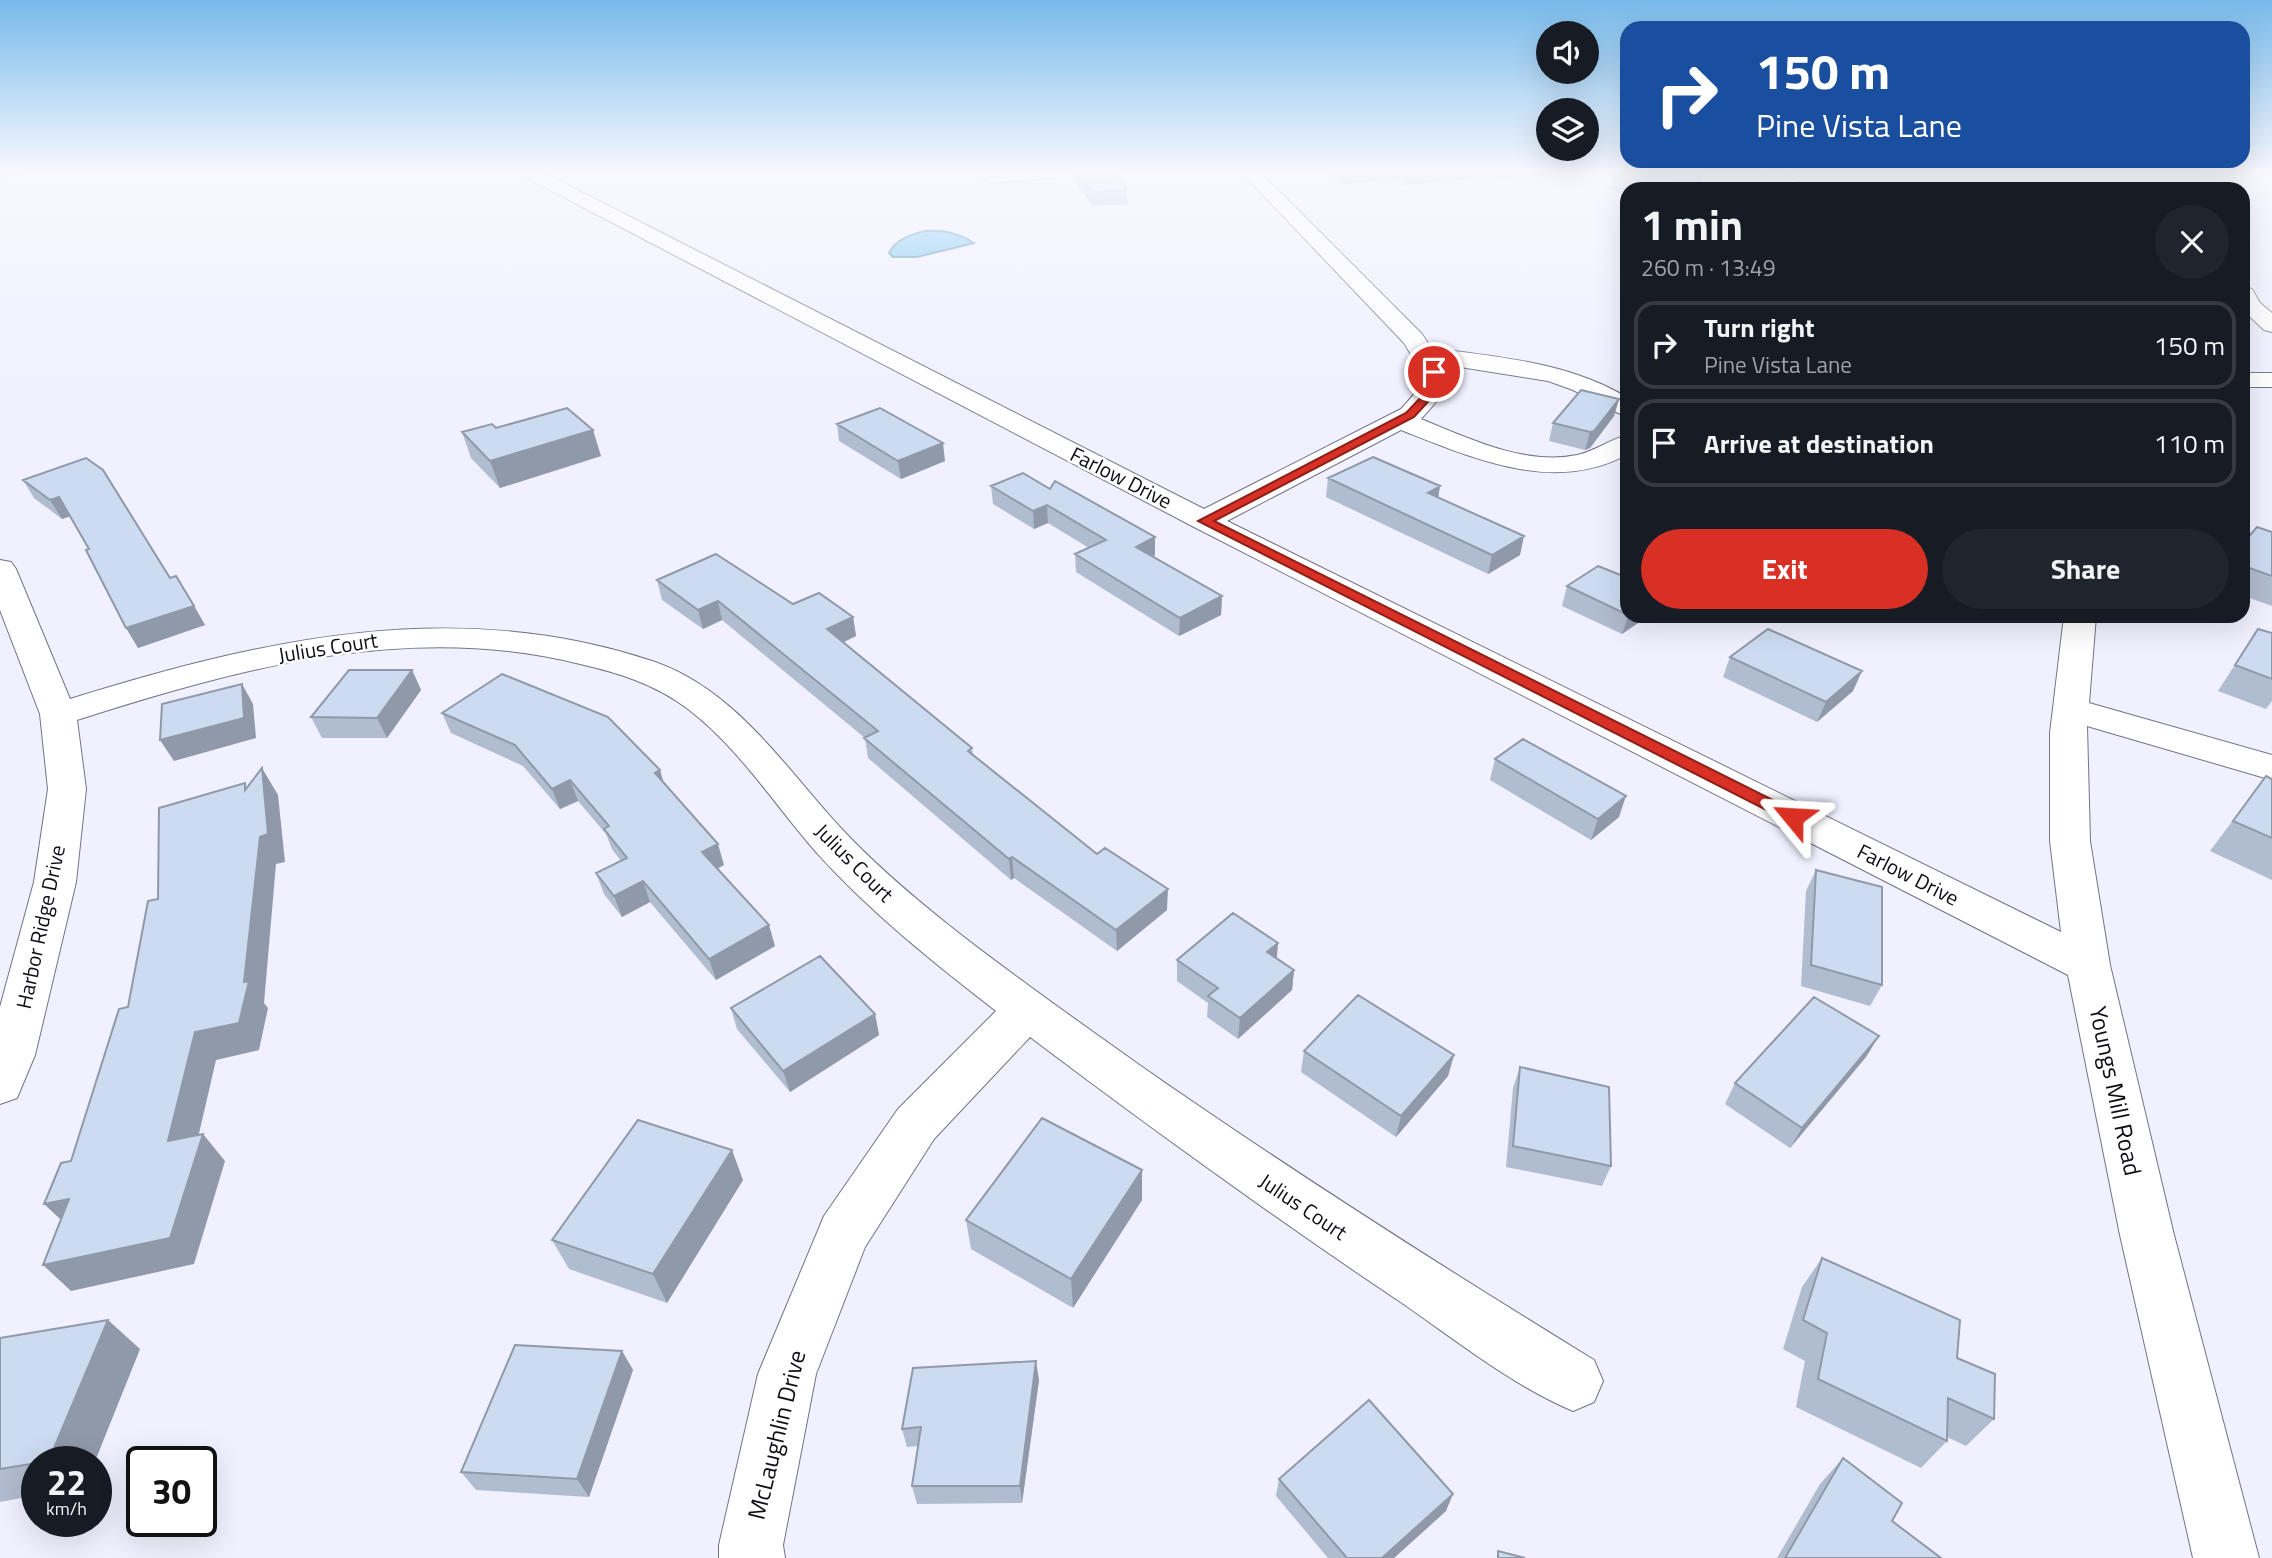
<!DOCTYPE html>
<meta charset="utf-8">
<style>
:root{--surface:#171b24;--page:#20242c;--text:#f1f3f6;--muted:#9ea1a6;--line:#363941;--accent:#d93025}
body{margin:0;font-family:"Titillium Web",sans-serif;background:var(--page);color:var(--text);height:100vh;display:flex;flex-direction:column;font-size:26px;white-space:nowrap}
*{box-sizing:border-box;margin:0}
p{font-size:23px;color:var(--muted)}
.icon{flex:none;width:38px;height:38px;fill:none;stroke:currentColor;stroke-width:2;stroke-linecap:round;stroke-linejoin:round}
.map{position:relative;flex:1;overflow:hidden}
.details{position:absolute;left:1620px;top:182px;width:630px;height:441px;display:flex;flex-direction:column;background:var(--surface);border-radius:21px;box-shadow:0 7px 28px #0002}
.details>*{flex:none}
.hud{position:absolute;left:1620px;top:21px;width:630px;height:147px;border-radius:21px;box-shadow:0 7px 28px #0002;background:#1a4fa0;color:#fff;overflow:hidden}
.tools{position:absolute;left:1536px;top:21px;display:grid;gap:14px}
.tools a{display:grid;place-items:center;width:63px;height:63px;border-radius:50%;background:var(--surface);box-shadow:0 7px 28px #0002;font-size:35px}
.speed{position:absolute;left:21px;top:1446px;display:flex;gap:14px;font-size:35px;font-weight:700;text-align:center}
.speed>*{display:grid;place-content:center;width:91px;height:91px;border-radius:50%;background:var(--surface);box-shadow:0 7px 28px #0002;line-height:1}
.speed small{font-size:18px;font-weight:400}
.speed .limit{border:4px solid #111;border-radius:10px;background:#fff;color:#111}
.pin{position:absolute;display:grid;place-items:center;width:60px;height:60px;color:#fff;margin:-30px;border:4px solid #fff;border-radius:50%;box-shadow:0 2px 7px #0007}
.me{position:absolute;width:77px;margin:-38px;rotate:297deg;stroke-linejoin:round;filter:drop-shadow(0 0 5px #0008)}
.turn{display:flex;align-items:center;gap:24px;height:147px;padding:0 21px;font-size:32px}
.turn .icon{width:91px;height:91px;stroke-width:2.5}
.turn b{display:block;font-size:49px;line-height:60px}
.round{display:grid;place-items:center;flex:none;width:74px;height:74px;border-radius:37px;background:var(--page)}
.overview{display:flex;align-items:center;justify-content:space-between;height:119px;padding:0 21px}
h1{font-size:42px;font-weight:700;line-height:52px}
.cta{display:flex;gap:14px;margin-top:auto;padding:14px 21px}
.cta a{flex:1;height:80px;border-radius:42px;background:var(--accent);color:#fff;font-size:28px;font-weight:700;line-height:80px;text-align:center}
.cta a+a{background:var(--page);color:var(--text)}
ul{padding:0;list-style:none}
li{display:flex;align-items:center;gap:21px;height:88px;margin:0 14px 10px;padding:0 7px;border:4px solid var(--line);border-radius:21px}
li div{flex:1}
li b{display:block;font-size:26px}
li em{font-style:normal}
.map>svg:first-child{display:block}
.water{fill:#6ec2ee;stroke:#518cad;stroke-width:2}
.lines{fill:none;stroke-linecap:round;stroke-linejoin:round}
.stream{stroke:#518cad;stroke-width:5}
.minor-casing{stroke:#737389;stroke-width:2}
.minor{fill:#fff;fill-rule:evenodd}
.wall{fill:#b0bccf}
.shaded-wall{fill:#9099a9}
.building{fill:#cddbf1;stroke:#9099a9;stroke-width:2}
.route{fill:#d93025;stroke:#8d1f18;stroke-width:2}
.labels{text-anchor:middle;stroke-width:5;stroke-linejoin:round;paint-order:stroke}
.street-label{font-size:21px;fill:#0e0e16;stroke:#fff}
.near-street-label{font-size:24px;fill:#0e0e16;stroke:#fff}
</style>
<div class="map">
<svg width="2272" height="1558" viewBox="0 0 2272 1558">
<rect width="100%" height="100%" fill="#f0f0ff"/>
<path class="water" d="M926 231C945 230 958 233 974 243L917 257H893L889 253C896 239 912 234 926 231Z"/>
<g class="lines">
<path class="stream" d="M0 175 24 173"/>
<g class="minor-casing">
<path id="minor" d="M522 173H544L1204 509 1401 409C1429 379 1424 376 1404 343L1242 173H1261L1422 334 1431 348C1498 357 1569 362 1628 398V418L1573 390 1548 381 1441 364C1455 386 1435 403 1421 419 1468 438 1525 466 1577 455 1596 451 1610 439 1628 435V454C1555 495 1472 458 1401 430L1227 521 2061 932 2050 841V733L2064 616H2096L2089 703 2272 755V780L2087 726 2090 841 2110 965 2174 1235 2259 1558H2193L2120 1235 2068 975 1194 527 525 177Z
M989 173H1063L1054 178 990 183 981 178Z
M1761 173H1783L1810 189H1787Z
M2244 287 2252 289 2260 303 2272 313V332L2264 330 2244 311Z
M2244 373H2272V387H2244Z
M0 560 11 562 16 569 70 699C262 639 457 595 655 662 735 690 784 766 839 826 873 863 912 896 951 927 1012 975 1075 1019 1138 1064 1287 1168 1439 1265 1594 1360L1603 1381 1594 1402 1573 1411C1515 1387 1454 1339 1402 1303 1275 1218 1152 1129 1030 1037L934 1139 865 1247 816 1374 783 1545 785 1558H719V1545L758 1374 824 1216 898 1109 996 1011C933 962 870 912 816 852 774 804 739 748 688 709 655 684 619 673 580 664 409 621 240 668 77 720L86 789 76 882 35 1055 17 1098 0 1104V1007L34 882 48 789 40 714 0 610Z"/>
</g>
<use href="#minor" class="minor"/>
</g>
<path class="wall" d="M1067 173H1116L1127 190 1128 204 1093 206Z
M1327 173H1559L1500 180 1492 177 1403 185 1396 180 1342 184Z
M1614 173H1699L1700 189H1628V198L1611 189Z
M1619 399 1614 416 1590 448 1585 450 1549 441 1553 423Z
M837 424 945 461 901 479 839 441Z
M496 428 601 456 500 488 471 458 462 432Z
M1023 473 1155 555 1153 556 1222 596 1221 615 1179 636 1076 572 1075 554 1089 548 1048 523 1034 529 993 504 991 486Z
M1328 478 1440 486 1438 497 1520 555 1488 574 1326 497Z
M23 480 170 578 194 606 205 625 138 648 89 549 70 516 62 519 34 498Z
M2272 532V606L2244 596V542Z
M1628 578V616H1648L1622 634 1562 606 1567 586Z
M657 580 793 604 853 617 856 636 844 642 972 748 973 755 1167 910 1117 951 1014 878 1011 880 868 758 865 738 722 620 703 629 662 600Z
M2258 629 2272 633V701L2266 709 2218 691Z
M1730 657 1853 691 1817 722 1723 677Z
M412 670 421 690 387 738H322L311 717Z
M442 713 663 782 724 865 717 869 775 946 716 980 650 902 622 917 604 894 596 873 621 861 612 849 606 834 578 801 560 809 523 766 451 733Z
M1495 759 1619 817 1591 840 1490 780Z
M2266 776 2272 779V880L2210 851Z
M1816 870 1882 985 1870 1006 1801 986 1806 891Z
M1278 943 1277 958 1294 970 1292 990 1238 1039 1207 1017 1208 1003 1177 981V960Z
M731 1008 875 1014 879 1035 790 1092 737 1029Z
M1304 1051 1454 1055 1448 1076 1396 1137 1301 1072Z
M1866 1057 1790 1148 1725 1104 1735 1083Z
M1520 1067 1611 1166 1602 1186 1506 1167 1513 1088Z
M1142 1170V1200L1073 1308 971 1249 966 1220Z
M743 1180 667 1303 569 1269 552 1240Z
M1822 1258 1957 1358 1994 1419 1966 1446 1947 1437V1441L1921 1468 1796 1407 1805 1361 1783 1349 1802 1287Z
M0 1338 140 1349 95 1461H37V1495L0 1502Z
M622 1351 633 1370 589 1497 476 1490 461 1472Z
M1039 1380 1022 1503 917 1504 912 1486 918 1446 907 1447 902 1429Z
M1843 1458 1892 1521 1941 1558H1777L1820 1484Z
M1279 1479 1446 1511 1394 1558H1328L1276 1496Z"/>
<path class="shaded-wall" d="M1343 173H1397L1396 180 1342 184Z
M1404 173H1493L1492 177 1403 185Z
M1501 173H1559L1500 180Z
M1619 399 1614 416 1590 448 1585 450 1590 432Z
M593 430 601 456 500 488 490 461Z
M943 443 945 461 901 479 898 461Z
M1440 486 1437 505 1428 493Z
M59 497 71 516 62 519 50 500Z
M1047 505 1048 523 1034 529 1033 511Z
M1524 536 1520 555 1488 574 1492 555Z
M1155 537V555L1136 565V547Z
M1222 596 1221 615 1179 636 1180 618Z
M718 601 722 620 703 629 698 610Z
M194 606 205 625 138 648 126 628Z
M1628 616H1648L1622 634Z
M853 617 856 636 831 648 827 629Z
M412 670 421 690 387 738 377 718Z
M1862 671 1853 691 1817 722 1826 702Z
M242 684 253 704 256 738 174 761 160 740Z
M262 768 278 795 285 862 276 864 264 1003 268 1008 259 1050 216 1060 191 1168 168 1141 195 1032 244 982Z
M660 770 666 791 655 773Z
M570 780 578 801 560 809 552 789Z
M1626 796 1619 817 1591 840 1598 819Z
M718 844 724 865 708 873 702 852Z
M1012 857 1014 878 1011 880 1009 859Z
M643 881 650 902 622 917 614 896Z
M1168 889 1167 910 1117 951 1116 930Z
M769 925 775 946 716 980 709 959Z
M1278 943 1276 964 1267 952Z
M1294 970 1292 990 1238 1039 1240 1018Z
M875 1014 879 1035 790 1092 783 1071Z
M1879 1036 1866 1057 1790 1148 1802 1128Z
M1454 1055 1448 1076 1396 1137 1401 1116Z
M203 1134 225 1161 194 1264 71 1291 43 1265Z
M732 1150 743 1180 667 1303 653 1274Z
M1142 1170V1200L1073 1308 1071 1279Z
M69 1199 72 1230 44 1204Z
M108 1320 140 1349 95 1461H51L49 1460Z
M622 1351 633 1370 589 1497 577 1479Z
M1036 1361 1039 1380 1022 1503 1020 1486Z
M1453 1494 1446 1511 1394 1558H1382Z"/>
<path class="building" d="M1078 173H1116L1127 190 1093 192Z
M1614 173H1699L1700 189H1641L1614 176Z
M1581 390 1619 399 1594 431 1590 432 1553 423Z
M567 408 593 430 490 461 462 432 492 424 496 428Z
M880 408 943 443 898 461 837 424Z
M1373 457 1440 486 1428 493 1524 536 1492 555 1328 478Z
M86 458 103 470 170 578 176 576 194 606 126 628 86 550 89 549 59 497 50 500 23 480Z
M1023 473 1050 489 1055 481 1155 537 1136 547 1222 596 1180 618 1075 554 1106 540 1047 505 1033 511 991 486Z
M2257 527 2272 532V576L2244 566V542Z
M716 554 793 604 819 593 853 617 827 629 972 748 968 751 1097 854 1105 848 1168 889 1116 930 1012 857 1009 859 864 738 878 731 718 601 698 610 657 580Z
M1598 566 1628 578V615L1567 586Z
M1768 629 1862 671 1826 702 1730 657Z
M2258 629 2272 633V679L2235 665Z
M349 670H412L377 718 311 717Z
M502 674 608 717 660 770 655 773 718 844 702 852 769 925 709 959 643 881 614 896 596 873 627 858 604 829 609 826 570 780 552 789 515 745 442 713Z
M242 684 244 718 160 740 162 704Z
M1523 739 1626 796 1598 819 1495 759Z
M262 768 268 834 260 837 244 982 249 981 239 1023 195 1032 168 1141 203 1134 170 1238 43 1265 69 1199 44 1204 61 1163 71 1161 119 1009 128 1007 148 901 158 899 159 808 245 783V790Z
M2266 776 2272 779V838L2233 821Z
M1816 870 1882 887V985L1811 965Z
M1233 913 1278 943 1267 952 1294 970 1240 1018 1208 996 1218 988 1177 960Z
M820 956 875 1014 783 1071 731 1008Z
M1358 995 1454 1055 1401 1116 1304 1051Z
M1814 997 1879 1036 1802 1128 1735 1083Z
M1520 1067 1609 1087 1611 1166 1513 1146Z
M1042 1118 1142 1170 1071 1279 966 1220Z
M638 1120 732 1150 653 1274 552 1240Z
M1822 1258 1960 1320 1957 1358 1995 1374 1994 1419 1948 1398 1947 1441 1818 1379 1827 1333 1803 1320Z
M108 1320 49 1460 37 1461V1463L0 1469V1338Z
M515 1345 622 1351 577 1479 461 1472Z
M1036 1361 1020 1486H912L921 1427 902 1429 913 1368Z
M1369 1400 1453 1494 1382 1558H1347L1279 1479Z
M1843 1458 1902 1503 1892 1521 1941 1558H1785Z
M1498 1551 1525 1558H1498Z"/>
<linearGradient id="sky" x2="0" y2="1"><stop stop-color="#77baea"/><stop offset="0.44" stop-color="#f8f8ff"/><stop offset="1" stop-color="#f8f8ff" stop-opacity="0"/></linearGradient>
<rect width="2272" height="391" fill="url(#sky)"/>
<path class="route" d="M1434 369 1439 372 1437 392 1414 417 1214 521 1799 813 1802 817 1799 821H1788L1198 521 1406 413 1426 392 1429 372Z"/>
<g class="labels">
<g class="street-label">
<text transform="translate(1121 478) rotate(27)" y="7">Farlow Drive</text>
<text transform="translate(328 648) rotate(-9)" y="7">Julius Court</text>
<text transform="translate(854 863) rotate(45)" y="7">Julius Court</text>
<text transform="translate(1908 875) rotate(27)" y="7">Farlow Drive</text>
<text transform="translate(41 927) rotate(-78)" y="7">Harbor Ridge Drive</text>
<text transform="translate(1303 1207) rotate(34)" y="7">Julius Court</text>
</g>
<g class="near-street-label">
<text transform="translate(2115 1091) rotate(78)" y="8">Youngs Mill Road</text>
<text transform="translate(777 1435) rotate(-76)" y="8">McLaughlin Drive</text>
</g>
</g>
</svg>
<div class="tools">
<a><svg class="icon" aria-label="sound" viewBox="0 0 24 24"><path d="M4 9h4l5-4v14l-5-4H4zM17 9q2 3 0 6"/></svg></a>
<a><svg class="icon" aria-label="layers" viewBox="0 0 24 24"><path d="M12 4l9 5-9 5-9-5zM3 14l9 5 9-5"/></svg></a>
</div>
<div class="speed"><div>22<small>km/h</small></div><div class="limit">30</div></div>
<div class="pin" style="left:1434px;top:372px;background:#d93025"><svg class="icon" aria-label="arrive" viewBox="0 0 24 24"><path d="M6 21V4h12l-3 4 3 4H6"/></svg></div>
<svg class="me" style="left:1793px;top:817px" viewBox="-20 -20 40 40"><path d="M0-17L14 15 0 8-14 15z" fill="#d93025" stroke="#fff" stroke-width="4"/></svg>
<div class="hud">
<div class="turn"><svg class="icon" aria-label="right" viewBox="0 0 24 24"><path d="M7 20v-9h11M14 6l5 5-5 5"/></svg><div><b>150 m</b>Pine Vista Lane</div></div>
</div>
<section class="details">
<div class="overview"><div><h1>1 min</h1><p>260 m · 13:49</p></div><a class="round"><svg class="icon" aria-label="close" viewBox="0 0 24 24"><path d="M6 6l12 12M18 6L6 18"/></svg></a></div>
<ul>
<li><svg class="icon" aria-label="right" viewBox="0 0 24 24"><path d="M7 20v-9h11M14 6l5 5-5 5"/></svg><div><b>Turn right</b><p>Pine Vista Lane</p></div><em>150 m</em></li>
<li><svg class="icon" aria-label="arrive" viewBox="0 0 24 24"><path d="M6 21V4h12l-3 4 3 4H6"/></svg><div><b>Arrive at destination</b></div><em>110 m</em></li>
</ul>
<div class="cta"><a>Exit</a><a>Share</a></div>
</section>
</div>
